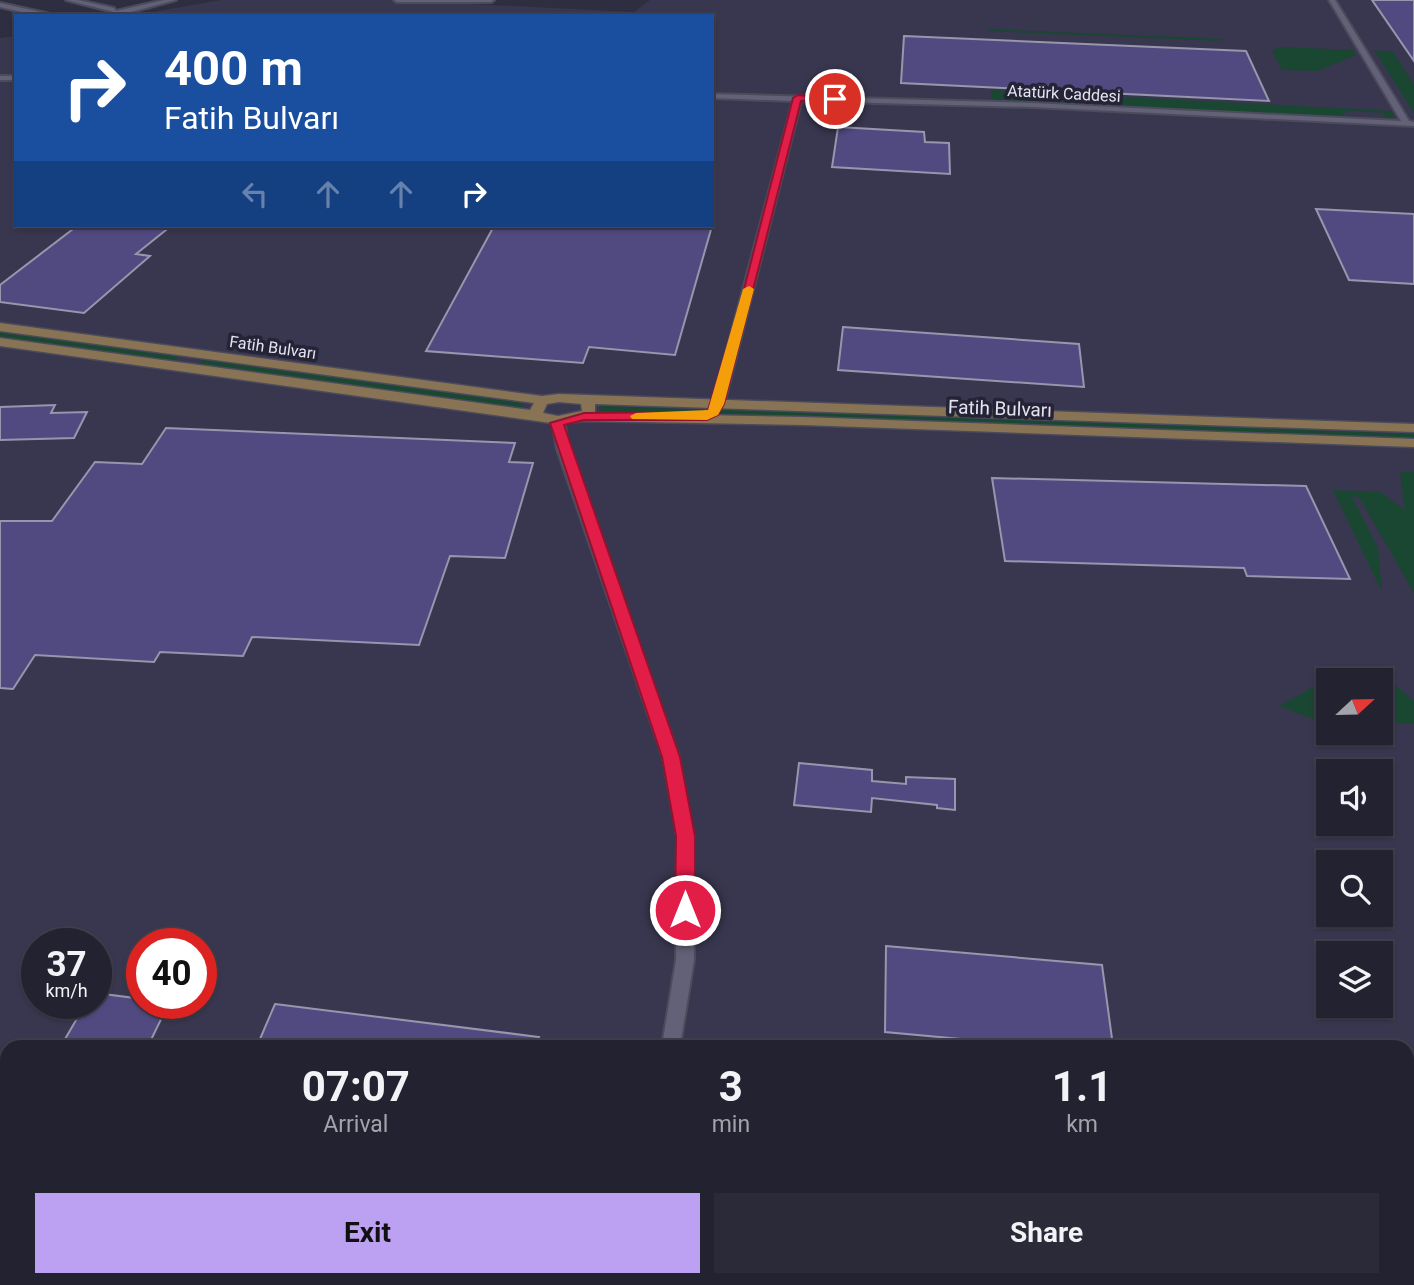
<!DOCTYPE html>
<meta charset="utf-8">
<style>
:root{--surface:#232230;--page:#2b2a38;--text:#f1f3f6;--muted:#a3a4ab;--line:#403f4c;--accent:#bca0f2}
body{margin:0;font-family:Roboto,sans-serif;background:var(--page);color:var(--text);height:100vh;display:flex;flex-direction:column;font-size:26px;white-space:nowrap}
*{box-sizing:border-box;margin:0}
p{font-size:23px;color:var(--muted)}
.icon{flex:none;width:38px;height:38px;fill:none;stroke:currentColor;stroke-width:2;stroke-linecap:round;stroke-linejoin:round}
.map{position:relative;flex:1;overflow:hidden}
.drawer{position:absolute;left:0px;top:1040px;width:1414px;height:247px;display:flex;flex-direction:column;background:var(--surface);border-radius:21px 21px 0 0;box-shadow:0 2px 5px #0004,0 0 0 2px var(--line)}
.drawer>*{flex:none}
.top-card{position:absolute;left:14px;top:14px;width:700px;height:214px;border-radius:0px;box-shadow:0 2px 5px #0004,0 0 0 2px var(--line);background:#1a4fa0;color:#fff;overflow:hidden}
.needle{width:46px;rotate:68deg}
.fabs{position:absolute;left:1316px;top:668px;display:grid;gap:14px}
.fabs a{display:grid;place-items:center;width:77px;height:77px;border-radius:0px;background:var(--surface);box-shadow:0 2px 5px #0004,0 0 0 2px var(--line);font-size:35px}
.speed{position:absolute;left:21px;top:928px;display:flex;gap:14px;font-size:35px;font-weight:700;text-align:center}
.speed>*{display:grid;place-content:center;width:91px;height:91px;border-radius:50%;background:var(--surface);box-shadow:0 2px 5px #0004,0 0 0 2px var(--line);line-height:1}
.speed small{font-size:18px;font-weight:400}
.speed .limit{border:10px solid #d22;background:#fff;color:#111}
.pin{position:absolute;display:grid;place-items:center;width:60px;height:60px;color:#fff;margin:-30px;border:4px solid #fff;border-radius:50%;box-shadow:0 2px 7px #0007}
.me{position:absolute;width:77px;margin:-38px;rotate:0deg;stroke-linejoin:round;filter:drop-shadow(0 0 5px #0008)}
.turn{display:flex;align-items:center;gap:24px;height:147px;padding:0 35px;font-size:32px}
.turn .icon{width:91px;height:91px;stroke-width:2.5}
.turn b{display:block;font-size:49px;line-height:60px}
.lanes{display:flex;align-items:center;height:66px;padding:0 35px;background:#0003;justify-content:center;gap:35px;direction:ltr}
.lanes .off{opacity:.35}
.eta{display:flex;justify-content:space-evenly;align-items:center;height:119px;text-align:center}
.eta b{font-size:42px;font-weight:700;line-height:49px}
.primary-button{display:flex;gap:14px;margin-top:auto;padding:14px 35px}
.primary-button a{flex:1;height:80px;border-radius:0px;background:var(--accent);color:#111;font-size:28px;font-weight:700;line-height:80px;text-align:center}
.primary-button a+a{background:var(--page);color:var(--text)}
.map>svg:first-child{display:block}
.built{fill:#38374f;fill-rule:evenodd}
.green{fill:#1a4732}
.building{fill:#504a80;stroke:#9796ad;stroke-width:2}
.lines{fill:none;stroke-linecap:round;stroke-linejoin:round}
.minor-casing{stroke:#4c4b5b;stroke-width:4}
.major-casing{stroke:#4c4b5b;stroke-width:3}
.minor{fill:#636177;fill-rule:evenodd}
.major{fill:#887454;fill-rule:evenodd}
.route{fill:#e11d48;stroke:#92132f;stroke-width:2}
.slow{fill:#f59e0b}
.labels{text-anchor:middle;stroke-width:7;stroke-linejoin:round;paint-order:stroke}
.far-street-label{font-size:16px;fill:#e4e3f0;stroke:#252336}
.street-label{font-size:19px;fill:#e4e3f0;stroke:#252336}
</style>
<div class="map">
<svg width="1414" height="1285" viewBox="0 0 1414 1285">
<rect width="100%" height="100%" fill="#2f2d40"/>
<path class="built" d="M221 0H391L634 12 650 0H1414V1285H0V38L16 36V226H712V16H130ZM1328 681H1381V733H1328ZM1328 772H1381V824H1328ZM1328 863H1381V915H1328ZM37 943H96V1003H37ZM142 943H201V1003H142ZM1328 954H1381V1006H1328ZM7 1046H1407V1279H7Z"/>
<path class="green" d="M988 29 1225 39 1219 41 989 31Z
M1280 47 1353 50 1356 55 1318 71 1282 70 1272 51Z
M1374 50 1393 52 1414 85V113Z
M991 90 1392 111 1394 117 1386 119 1383 113 1348 111 1343 114 1345 117 991 100Z
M0 331 177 356V360L172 363 0 340Z
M204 360 519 402 524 407 521 410 192 366Z
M601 406 709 410 699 415 599 414Z
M724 408 1414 434V441L715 416Z
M1400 472H1414V593L1359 497 1352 496 1378 548 1382 592 1333 490 1380 492 1405 510Z
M1381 685H1395L1414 701V724L1381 723Z
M1328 686V722L1318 721 1279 706 1313 687Z"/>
<path class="building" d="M1372 0H1414V61Z
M904 36 1246 51 1269 101 901 83Z
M838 127 924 132 925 142 949 143 950 174 832 167Z
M1316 209 1414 214V284L1349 280Z
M77 226H171L136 254 150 256 84 313 0 302V285Z
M494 226H712L675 355 589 347 583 363 426 351Z
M843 327 1079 344 1084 387 838 370Z
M55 405 51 413 87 412 74 438 0 440V407Z
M166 428 515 443 509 462 533 463 505 558 450 556 419 645 252 637 243 656 160 652 154 662 35 655 13 689 0 688V521H52L95 462 142 464Z
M992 478 1306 486 1350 579 1247 576 1244 568 1005 561Z
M799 763 872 770V781L906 784V777L955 779V810L937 808V805L872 798 871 812 794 805Z
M886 946 1102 965 1113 1046H1038L885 1032Z
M96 993 142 999V1003H169L148 1046H61L86 1003H96Z
M275 1004 539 1037 536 1046H257Z"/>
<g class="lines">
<g class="minor-casing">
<path id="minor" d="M66 0H78L114 8 116 11 164 0H176L116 16H103L114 12Z
M394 0H494L491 2H397Z
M1329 0H1335L1409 121 1414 122V126L1032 107 801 101 724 404 711 418 691 419 685 416 691 413H704L713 403 793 101 712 98V94L1032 103 1401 121Z
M0 3 50 14 53 16H39L0 7Z
M0 76H16V80H0Z
M558 417 564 420 569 449 679 757 693 836 694 960 680 1046H662L676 960 677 836 663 757 557 449 552 420Z
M605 1279H627L625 1285H603Z
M822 1279H865L868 1285H824Z"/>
</g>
<g class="major-casing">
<path id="major" d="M0 323 542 396 559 394 1414 424V432L595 404V413L803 417 1414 439V447L803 425 584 421 558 424 0 346V338L530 410 534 403 0 331ZM559 402 581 404 582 411 558 416 543 413 547 404Z"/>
</g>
<use href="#minor" class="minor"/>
<use href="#major" class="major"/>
</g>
<path class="route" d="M798 95 840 99 835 102 801 101 724 404 718 415 707 420H584L564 425 680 757 695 836V910L692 916H678L675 910 676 836 662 757 550 423 584 413 704 412 708 410 742 297 793 98Z"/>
<path class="slow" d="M749 286 754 289 724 404 718 415 707 420 632 419 630 416 636 413 708 410 743 289Z"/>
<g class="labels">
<g class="far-street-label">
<text transform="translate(1064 93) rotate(3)" y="6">Atatürk Caddesi</text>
<text transform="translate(273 347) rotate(8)" y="6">Fatih Bulvarı</text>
</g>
<g class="street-label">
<text transform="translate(1000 408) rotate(2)" y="7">Fatih Bulvarı</text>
</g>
</g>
</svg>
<div class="fabs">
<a><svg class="needle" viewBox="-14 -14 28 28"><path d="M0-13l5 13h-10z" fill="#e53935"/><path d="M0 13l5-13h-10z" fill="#a3a4ab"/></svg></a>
<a><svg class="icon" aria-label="sound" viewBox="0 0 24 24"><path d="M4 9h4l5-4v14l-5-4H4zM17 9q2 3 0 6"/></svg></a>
<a><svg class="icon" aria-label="search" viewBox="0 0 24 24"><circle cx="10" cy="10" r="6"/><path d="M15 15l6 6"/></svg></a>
<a><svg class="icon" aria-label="layers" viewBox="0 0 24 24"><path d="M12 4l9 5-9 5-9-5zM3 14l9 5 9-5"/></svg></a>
</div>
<div class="speed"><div>37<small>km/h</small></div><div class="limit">40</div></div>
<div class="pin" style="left:835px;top:99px;background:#d93025"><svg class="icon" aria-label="arrive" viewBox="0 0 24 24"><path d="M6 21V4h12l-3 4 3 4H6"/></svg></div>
<svg class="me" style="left:685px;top:910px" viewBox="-20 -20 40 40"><circle r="17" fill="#e11d48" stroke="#fff" stroke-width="3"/><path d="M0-11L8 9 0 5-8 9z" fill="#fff"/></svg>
<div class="top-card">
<div class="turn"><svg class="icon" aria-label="right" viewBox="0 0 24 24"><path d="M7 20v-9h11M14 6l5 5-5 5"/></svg><div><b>400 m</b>Fatih Bulvarı</div></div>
<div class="lanes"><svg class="icon off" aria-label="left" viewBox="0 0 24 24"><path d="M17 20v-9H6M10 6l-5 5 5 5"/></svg><svg class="icon off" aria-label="ahead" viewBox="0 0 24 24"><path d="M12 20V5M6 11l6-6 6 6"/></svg><svg class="icon off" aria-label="ahead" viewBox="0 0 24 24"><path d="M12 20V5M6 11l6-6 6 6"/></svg><svg class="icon" aria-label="right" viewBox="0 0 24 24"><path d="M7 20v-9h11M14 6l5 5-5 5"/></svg></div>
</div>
<section class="drawer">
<div class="eta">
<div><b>07:07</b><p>Arrival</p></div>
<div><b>3</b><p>min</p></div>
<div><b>1.1</b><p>km</p></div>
</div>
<div class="primary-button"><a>Exit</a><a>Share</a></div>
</section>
</div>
